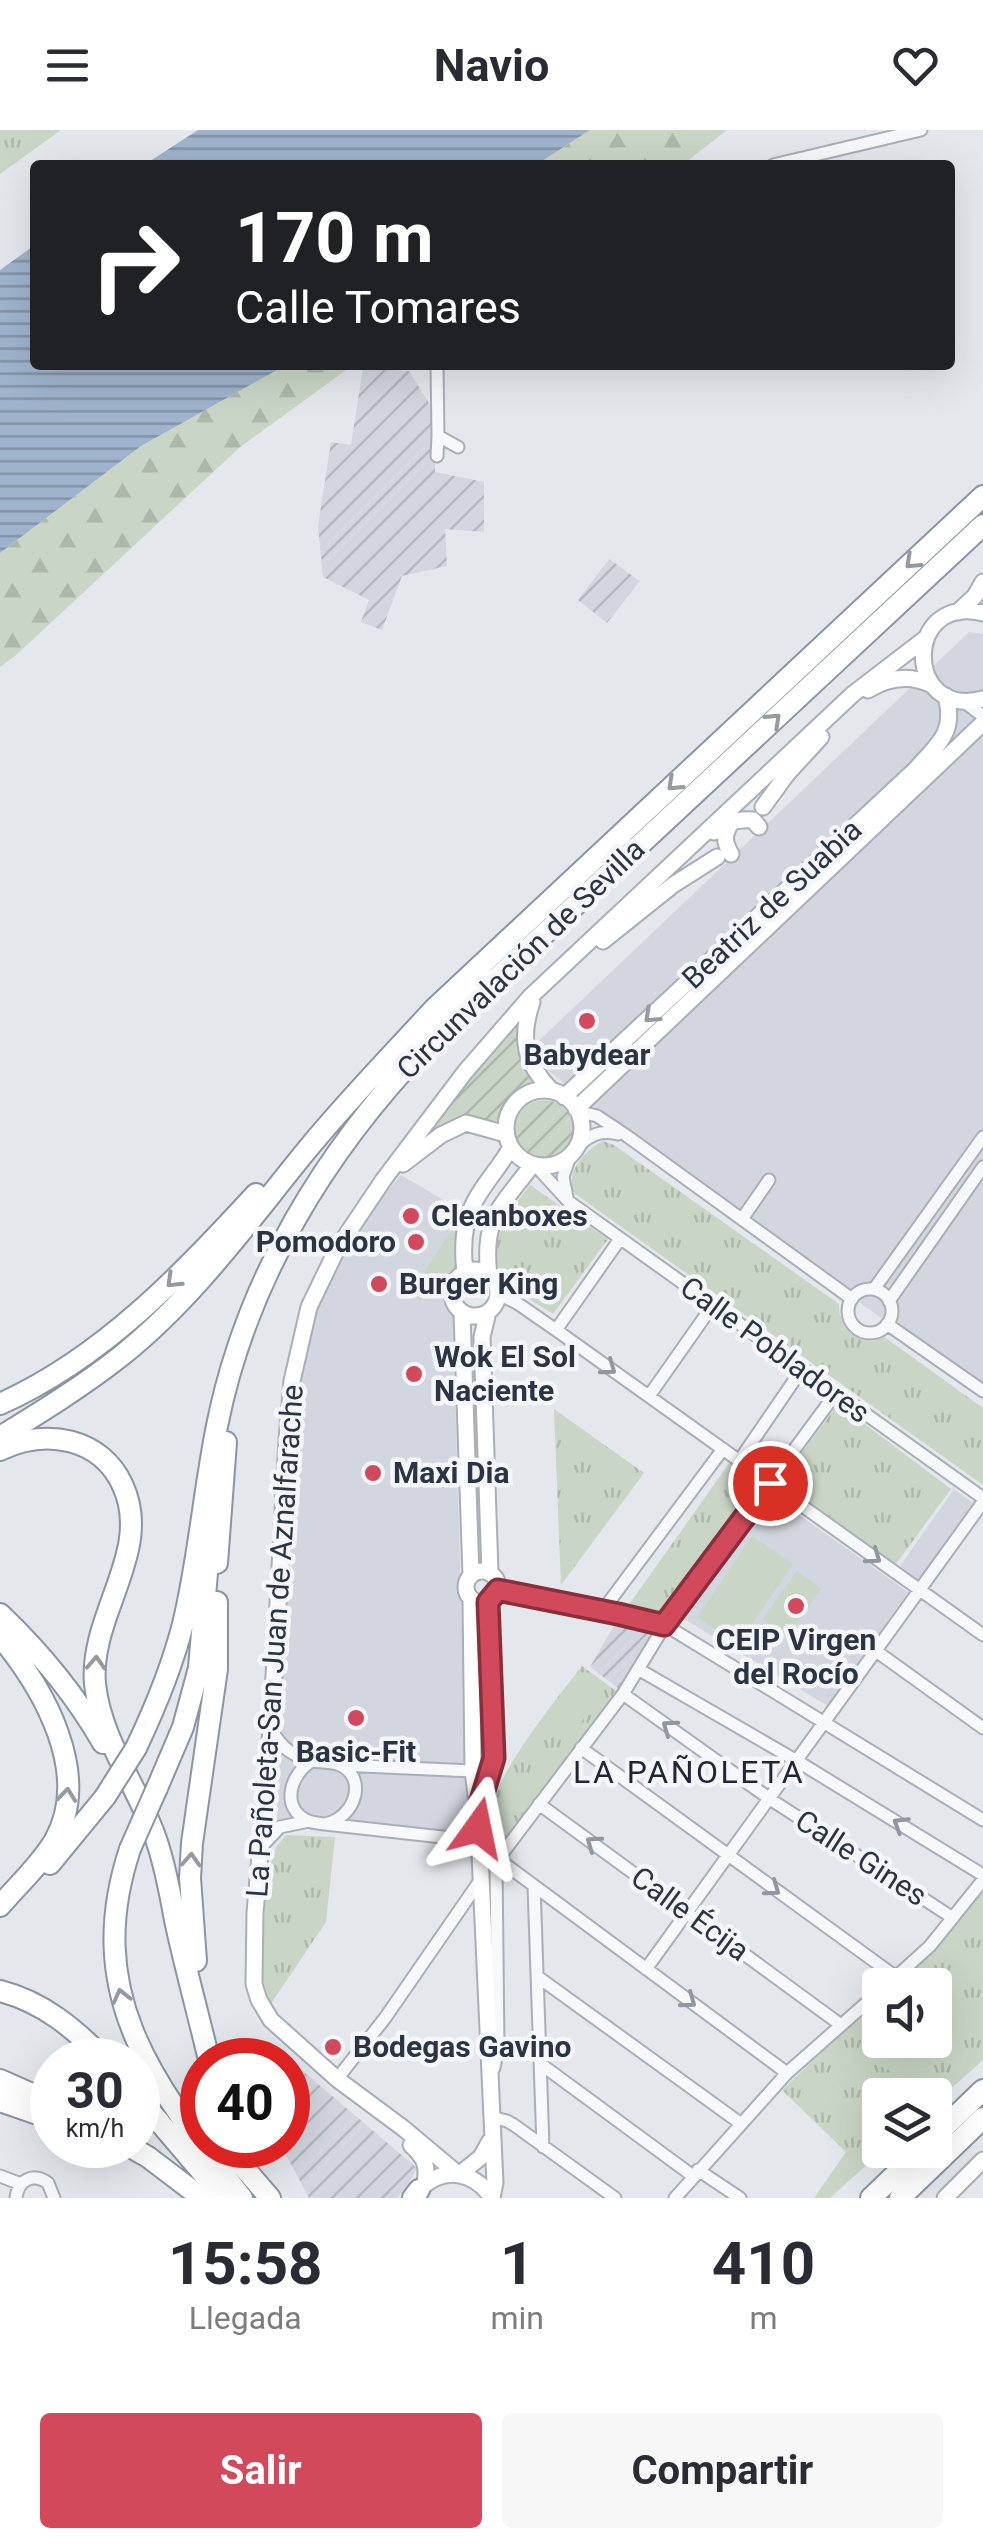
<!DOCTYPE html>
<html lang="es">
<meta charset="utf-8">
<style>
:root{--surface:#fff;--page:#f7f7f7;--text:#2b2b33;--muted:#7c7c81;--accent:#d1495b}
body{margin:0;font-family:Roboto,sans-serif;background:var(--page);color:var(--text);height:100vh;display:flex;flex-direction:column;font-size:38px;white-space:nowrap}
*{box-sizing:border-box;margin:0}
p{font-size:32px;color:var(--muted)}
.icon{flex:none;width:55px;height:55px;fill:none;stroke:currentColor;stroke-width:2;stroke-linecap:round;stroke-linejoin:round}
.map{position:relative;height:2068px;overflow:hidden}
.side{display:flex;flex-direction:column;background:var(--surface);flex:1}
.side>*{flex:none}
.guide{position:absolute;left:30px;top:30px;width:925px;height:210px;border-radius:10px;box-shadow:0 10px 40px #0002;background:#202124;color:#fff;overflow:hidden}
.buttons{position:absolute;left:862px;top:1838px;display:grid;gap:20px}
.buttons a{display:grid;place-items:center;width:90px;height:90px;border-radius:10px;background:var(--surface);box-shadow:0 10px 40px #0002;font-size:50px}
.speed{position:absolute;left:30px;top:1908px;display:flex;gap:20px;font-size:50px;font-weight:700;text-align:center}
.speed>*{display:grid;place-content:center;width:130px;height:130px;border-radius:50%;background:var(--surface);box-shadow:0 10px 40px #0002;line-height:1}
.speed small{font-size:25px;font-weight:400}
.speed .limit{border:15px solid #d22;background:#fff;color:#111}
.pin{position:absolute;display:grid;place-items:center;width:85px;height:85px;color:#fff;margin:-42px;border:5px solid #fff;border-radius:50%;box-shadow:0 2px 10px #0007}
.me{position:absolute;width:110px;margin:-55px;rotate:12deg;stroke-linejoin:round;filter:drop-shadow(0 0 8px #0008)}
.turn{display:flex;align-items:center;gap:35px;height:210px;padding:0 40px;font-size:45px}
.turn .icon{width:130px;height:130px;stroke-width:2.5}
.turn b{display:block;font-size:70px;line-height:85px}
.eta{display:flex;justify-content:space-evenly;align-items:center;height:170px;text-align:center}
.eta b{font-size:60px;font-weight:700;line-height:70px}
.action{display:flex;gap:20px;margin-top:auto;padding:20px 40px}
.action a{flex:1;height:115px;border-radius:10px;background:var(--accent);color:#fff;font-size:40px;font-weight:700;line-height:115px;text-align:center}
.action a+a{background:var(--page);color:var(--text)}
header{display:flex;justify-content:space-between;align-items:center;height:130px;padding:0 40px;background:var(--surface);font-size:45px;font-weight:700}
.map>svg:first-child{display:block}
.built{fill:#d2d6de}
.industrial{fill:url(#industrial-furrows)}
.grass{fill:url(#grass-tufts)}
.forest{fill:url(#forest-firs)}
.garden{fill:url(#garden-furrows)}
.pitch{fill:#c9d6c5}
.water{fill:url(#water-rules)}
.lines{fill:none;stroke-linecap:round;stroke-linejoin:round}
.street-casing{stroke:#a9aeb7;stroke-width:15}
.secondary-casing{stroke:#a9aeb7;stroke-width:19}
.highway-casing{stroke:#8b94a3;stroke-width:24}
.street{stroke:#f7f8fa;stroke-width:11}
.secondary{stroke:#fff;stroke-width:15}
.highway{stroke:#fff;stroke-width:20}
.highway-bridge-casing{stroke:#8b94a3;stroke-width:24;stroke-linecap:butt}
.highway-bridge{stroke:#fff;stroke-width:20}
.oneway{stroke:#959aa2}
.oneway2{stroke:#9196a0}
.route-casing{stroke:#882f3b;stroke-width:25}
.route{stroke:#d1495b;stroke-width:18}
.poi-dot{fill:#d1495b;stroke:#f4f6f9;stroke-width:4}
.labels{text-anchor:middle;stroke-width:9;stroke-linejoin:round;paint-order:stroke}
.street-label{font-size:30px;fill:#2b3445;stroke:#f4f6f9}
.poi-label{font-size:30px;font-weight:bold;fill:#2b3445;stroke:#f4f6f9;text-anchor:start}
.neighbourhood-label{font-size:32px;letter-spacing:2.5px;fill:#1d2536;stroke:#f4f6f9}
</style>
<header><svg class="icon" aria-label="menu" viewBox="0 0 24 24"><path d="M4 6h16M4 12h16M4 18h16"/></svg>Navio<svg class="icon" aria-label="heart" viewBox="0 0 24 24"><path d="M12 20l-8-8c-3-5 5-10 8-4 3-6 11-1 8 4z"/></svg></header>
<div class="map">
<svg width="983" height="2068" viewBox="0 0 983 2068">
<defs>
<pattern id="industrial-furrows" width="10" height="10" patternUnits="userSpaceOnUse" patternTransform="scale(2.5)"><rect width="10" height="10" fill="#d2d6de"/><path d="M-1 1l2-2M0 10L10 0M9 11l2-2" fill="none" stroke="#b4b8c0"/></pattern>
<pattern id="grass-tufts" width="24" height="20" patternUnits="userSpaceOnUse" patternTransform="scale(2.5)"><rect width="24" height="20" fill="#c9d6c5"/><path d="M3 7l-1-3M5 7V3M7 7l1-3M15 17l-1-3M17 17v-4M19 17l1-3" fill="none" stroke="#adb8ab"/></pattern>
<pattern id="forest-firs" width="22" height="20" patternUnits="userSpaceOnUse" patternTransform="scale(2.5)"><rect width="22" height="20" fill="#c9d6c5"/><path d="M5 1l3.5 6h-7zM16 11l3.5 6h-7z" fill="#adb8ab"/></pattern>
<pattern id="garden-furrows" width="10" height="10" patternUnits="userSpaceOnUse" patternTransform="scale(2.5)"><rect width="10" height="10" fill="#c9d6c5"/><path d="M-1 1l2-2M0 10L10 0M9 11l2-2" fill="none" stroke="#adb8ab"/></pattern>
<pattern id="water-rules" width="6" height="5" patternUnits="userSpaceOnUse" patternTransform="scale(2.5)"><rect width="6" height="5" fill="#9fb4cc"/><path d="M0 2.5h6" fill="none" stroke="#8293a7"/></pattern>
</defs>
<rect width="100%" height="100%" fill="#e4e7ec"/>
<path class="built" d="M969 502 983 504V1261L664 1032 526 923Z
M401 1045 455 1077 453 1196 468 1705 284 1689 271 1700 290 1321 301 1231 320 1166 375 1075Z
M954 1359 973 1373 918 1450 900 1436Z
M772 1366 908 1462 828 1576 684 1489Z"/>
<path class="industrial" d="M363 238 409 241 437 286 435 342 484 352V402L445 399 447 436 402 446 382 500 361 492 369 470 323 447 318 396 331 312 351 315Z
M609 429 640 451 607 493 578 470Z
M615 1494 648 1501 651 1507 618 1558 590 1537Z
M298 1937 417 2038 405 2060 397 2068H309L284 2021V2015H288V1953Z"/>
<path class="grass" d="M0 0H61L0 44Z
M603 1011 614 1015 839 1174C839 1198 851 1209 874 1211L883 1206 983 1278V1355L574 1063C565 1042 585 1020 603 1011Z
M530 1055 608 1109 553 1184C520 1163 477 1140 502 1094 509 1080 521 1068 530 1055Z
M463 1088 457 1139 447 1154 446 1164 418 1170 414 1159 445 1109Z
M838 1274 951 1359 896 1434 779 1353Z
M554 1279 644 1343 561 1455Z
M730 1332 761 1356 668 1485 628 1476Z
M582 1536 619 1563 500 1717C495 1704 490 1692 492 1678 497 1642 558 1567 582 1536Z
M286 1705 335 1707 326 1792 270 1875 262 1846 266 1749 276 1717Z
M983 1758V1930L935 1973V1965H880V2020H883L830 2068H814L846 2022 782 1960 880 1867V1910H935V1855H892Z"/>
<path class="forest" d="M590 0H727L690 29 679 35H536Z
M286 235H353L239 318 15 526 0 537V423L141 316Z"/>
<path class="garden" d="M519 890C518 921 522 929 538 955L515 965 498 994 465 988 405 1028Z
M515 999a29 29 0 1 1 58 0a29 29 0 1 1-58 0Z"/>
<path class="pitch" d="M752 1406 793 1434 738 1515 697 1487Z
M797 1441 821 1459 787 1507 763 1489Z
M575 1562 593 1577 570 1606 552 1592Z
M880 1910H915L900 1945 871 1932Z"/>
<path class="water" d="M198 0H590L536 35H144Z
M35 115V235H286L141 316 0 423V140Z"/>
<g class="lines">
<g class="street-casing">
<path id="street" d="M773 35 921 0
M437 235 438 306 458 317
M437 326 438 306
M963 571 983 586
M577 981 597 986 627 1006 852 1169
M578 1016C592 1004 600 1000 618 1004
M536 1036 568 1071 983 1368
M567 1067 563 1047 570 1026
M742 1089 769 1050
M874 1159 983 1007
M848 1181a22 22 0 1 1 44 0a22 22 0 1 1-44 0Z
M498 1164 517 1173 556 1200 983 1505
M889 1171 983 1037
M887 1194 983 1261
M556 1200 620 1109
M649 1266 713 1175
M739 1331 802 1239
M498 1460 618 1484 665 1495 983 1690
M603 1480 723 1319
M876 1521 983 1598
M638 1539 797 1631 983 1745
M623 1564 770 1669 953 1788
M271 1600C283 1619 291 1625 312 1631
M581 1618 896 1847
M340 1635 473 1641
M539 1674 841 1895
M325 1694C356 1688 369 1645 337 1634 330 1632 320 1632 312 1631 290 1644 280 1678 308 1691 310 1692 323 1694 325 1694L478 1711
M261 1717 280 1697 309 1691
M498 1729 787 1943
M534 1756 543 2017
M646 1839 983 1372
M538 1847 740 1993
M887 1855 930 1816 983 1750
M542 1935 693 2046
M494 1938 498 1917 496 1734 498 1729 623 1564 665 1495 836 1263
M337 1949 385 1888 479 1752
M491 1987 507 1991 514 1995 615 2068
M698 2040 740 2068
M0 2046 21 2054
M16 2068C18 2050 33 2042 48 2053L54 2068
M675 2068 787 1943 880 1861"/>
</g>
<g class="secondary-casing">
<path id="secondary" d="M958 482 975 466 983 452
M983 483C903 463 904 590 983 569
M868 560C889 547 910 544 932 555
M763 677 787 644 821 607
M714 702C725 692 740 689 753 690L759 697
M731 724C722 709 725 703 733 689
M603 811 673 755 717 727
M532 872C519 910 525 933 552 961
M506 998a38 38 0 1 1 76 0a38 38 0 1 1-76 0Z
M564 967 915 640C938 614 956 603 946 566
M576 979 983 593
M403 1034 441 1005 466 993 506 1004
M452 1163a23 23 0 1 1 46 0a23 23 0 1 1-46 0Z
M465 1142C462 1118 463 1093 475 1071 485 1052 500 1037 511 1017
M489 1145C482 1088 501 1077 532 1035
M488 1182 482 1207 490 1443
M462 1183 471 1445
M466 1457a16 16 0 1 1 32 0a16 16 0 1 1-32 0Z
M471 1470 473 1641 478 1680 495 2053 492 2067
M481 1671 494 1632 489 1472
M411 2015C425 2028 428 2035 425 2054
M458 2044 403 1998 337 1949 271 1890 259 1870 254 1854 255 1783 271 1600 287 1310 292 1251 309 1177 337 1119 384 1049 465 942 530 867 853 564 926 508
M460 2044 481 2027 490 2011
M420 2059C444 2036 474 2041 492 2068
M945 2068 983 2030"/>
</g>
<g class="highway-casing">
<path id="highway" d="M0 1274C103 1228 181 1145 256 1064
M0 1307C41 1282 83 1256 121 1226 193 1169 248 1092 306 1021 346 972 391 926 434 879L983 366
M0 1320C45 1298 101 1307 123 1356 153 1422 89 1484 95 1554 101 1610 138 1657 156 1709 165 1735 170 1762 175 1790 185 1837 198 1883 209 1930
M217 1433 226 1312
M0 1484C40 1522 76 1566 103 1613
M0 1506C44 1559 92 1643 55 1710 41 1734 18 1755 0 1776
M136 1618C156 1576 173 1535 184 1490 199 1426 204 1360 217 1296 246 1150 325 1021 427 915 450 891 472 868 498 847L983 395
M157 1658 183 1597 199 1538 209 1419
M130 1719C81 1867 156 1956 242 2068
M50 1734 105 1667
M196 1831 190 1748 192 1713 217 1539V1472
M0 1861C43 1872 75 1899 105 1930
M0 1950 52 1973
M138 1967 224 2068
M0 1971 52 1989
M935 2006 983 1960
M127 2015 148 2027 202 2068
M234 2015 240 2033 270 2068
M413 2068 419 2060
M871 2068 921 2020
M900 2068 983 1988"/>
</g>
<use href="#street" class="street"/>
<use href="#secondary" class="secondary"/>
<use href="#highway" class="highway"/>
<g class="highway-bridge-casing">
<path id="highway-bridge" d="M105 1667 136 1618
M130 1719 157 1658"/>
</g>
<use href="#highway-bridge" class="highway-bridge"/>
</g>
<defs><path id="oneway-chevron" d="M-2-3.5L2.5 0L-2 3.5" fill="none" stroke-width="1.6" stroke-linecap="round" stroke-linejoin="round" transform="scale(2.5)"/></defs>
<g class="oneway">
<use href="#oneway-chevron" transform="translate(912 432) rotate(137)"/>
<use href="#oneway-chevron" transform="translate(774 590) rotate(-43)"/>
<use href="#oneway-chevron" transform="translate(674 654) rotate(137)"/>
<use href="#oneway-chevron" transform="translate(651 886) rotate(137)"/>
<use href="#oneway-chevron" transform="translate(173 1151) rotate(136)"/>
<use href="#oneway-chevron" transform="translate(96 1533) rotate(-87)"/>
<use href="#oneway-chevron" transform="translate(67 1665) rotate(-84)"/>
<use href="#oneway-chevron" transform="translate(191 1730) rotate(-87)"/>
<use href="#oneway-chevron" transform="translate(121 1866) rotate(-104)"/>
</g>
<g class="oneway2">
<use href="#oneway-chevron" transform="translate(609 1238) rotate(36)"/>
<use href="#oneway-chevron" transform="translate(874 1427) rotate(36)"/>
<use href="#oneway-chevron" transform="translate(669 1597) rotate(-144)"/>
<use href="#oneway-chevron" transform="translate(900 1694) rotate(-148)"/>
<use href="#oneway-chevron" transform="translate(593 1713) rotate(-144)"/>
<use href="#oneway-chevron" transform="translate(773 1759) rotate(36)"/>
<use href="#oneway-chevron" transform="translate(689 1871) rotate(36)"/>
</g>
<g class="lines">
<g class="route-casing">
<path id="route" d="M478 1698V1680L494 1628 488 1472 498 1460 618 1484 664 1495 770 1353"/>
</g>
<use href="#route" class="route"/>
</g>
<g class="poi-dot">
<circle cx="587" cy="891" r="10"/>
<circle cx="411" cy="1086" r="10"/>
<circle cx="416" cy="1112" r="10"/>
<circle cx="379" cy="1154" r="10"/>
<circle cx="414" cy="1244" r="10"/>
<circle cx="373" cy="1343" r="10"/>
<circle cx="796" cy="1476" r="10"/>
<circle cx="356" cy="1588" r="10"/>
<circle cx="333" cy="1917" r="10"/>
</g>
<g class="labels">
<g class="street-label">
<text transform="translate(772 774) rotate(-43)" y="10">Beatriz de Suabia</text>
<text transform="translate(521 829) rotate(-44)" y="10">Circunvalación de Sevilla</text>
<text transform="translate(775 1220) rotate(36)" y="10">Calle Pobladores</text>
<text transform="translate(275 1511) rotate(-86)" y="10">La Pañoleta-San Juan de Aznalfarache</text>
<text transform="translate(861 1728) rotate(33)" y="10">Calle Gines</text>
<text transform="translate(690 1784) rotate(36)" y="10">Calle Écija</text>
</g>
<g class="poi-label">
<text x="587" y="935" text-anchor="middle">Babydear</text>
<text x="431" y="1096">Cleanboxes</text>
<text x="396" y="1122" text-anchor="end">Pomodoro</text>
<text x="399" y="1164">Burger King</text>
<text x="434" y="1237">Wok El Sol<tspan x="434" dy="34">Naciente</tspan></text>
<text x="393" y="1353">Maxi Dia</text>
<text x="796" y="1520" text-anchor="middle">CEIP Virgen<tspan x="796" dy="34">del Rocío</tspan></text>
<text x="356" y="1632" text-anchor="middle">Basic-Fit</text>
<text x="353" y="1927">Bodegas Gavino</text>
</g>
<g class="neighbourhood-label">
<text x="689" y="1653">LA PAÑOLETA</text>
</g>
</g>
</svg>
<div class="buttons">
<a><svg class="icon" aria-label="sound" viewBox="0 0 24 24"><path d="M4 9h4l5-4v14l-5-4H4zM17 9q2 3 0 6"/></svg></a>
<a><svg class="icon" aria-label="layers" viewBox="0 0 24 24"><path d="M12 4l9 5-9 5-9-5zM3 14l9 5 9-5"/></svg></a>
</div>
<div class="speed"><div>30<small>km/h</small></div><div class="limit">40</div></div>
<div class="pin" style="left:770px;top:1353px;background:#d93025"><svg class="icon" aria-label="arrive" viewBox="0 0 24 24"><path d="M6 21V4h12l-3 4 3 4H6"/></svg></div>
<svg class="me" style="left:478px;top:1698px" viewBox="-20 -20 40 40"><path d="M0-17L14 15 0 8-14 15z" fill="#d1495b" stroke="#fff" stroke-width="4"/></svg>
<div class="guide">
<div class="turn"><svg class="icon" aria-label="right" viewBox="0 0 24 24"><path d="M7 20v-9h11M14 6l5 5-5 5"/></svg><div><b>170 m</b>Calle Tomares</div></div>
</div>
</div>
<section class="side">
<div class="eta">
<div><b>15:58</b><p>Llegada</p></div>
<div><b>1</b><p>min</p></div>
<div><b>410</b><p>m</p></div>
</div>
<div class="action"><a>Salir</a><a>Compartir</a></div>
</section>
